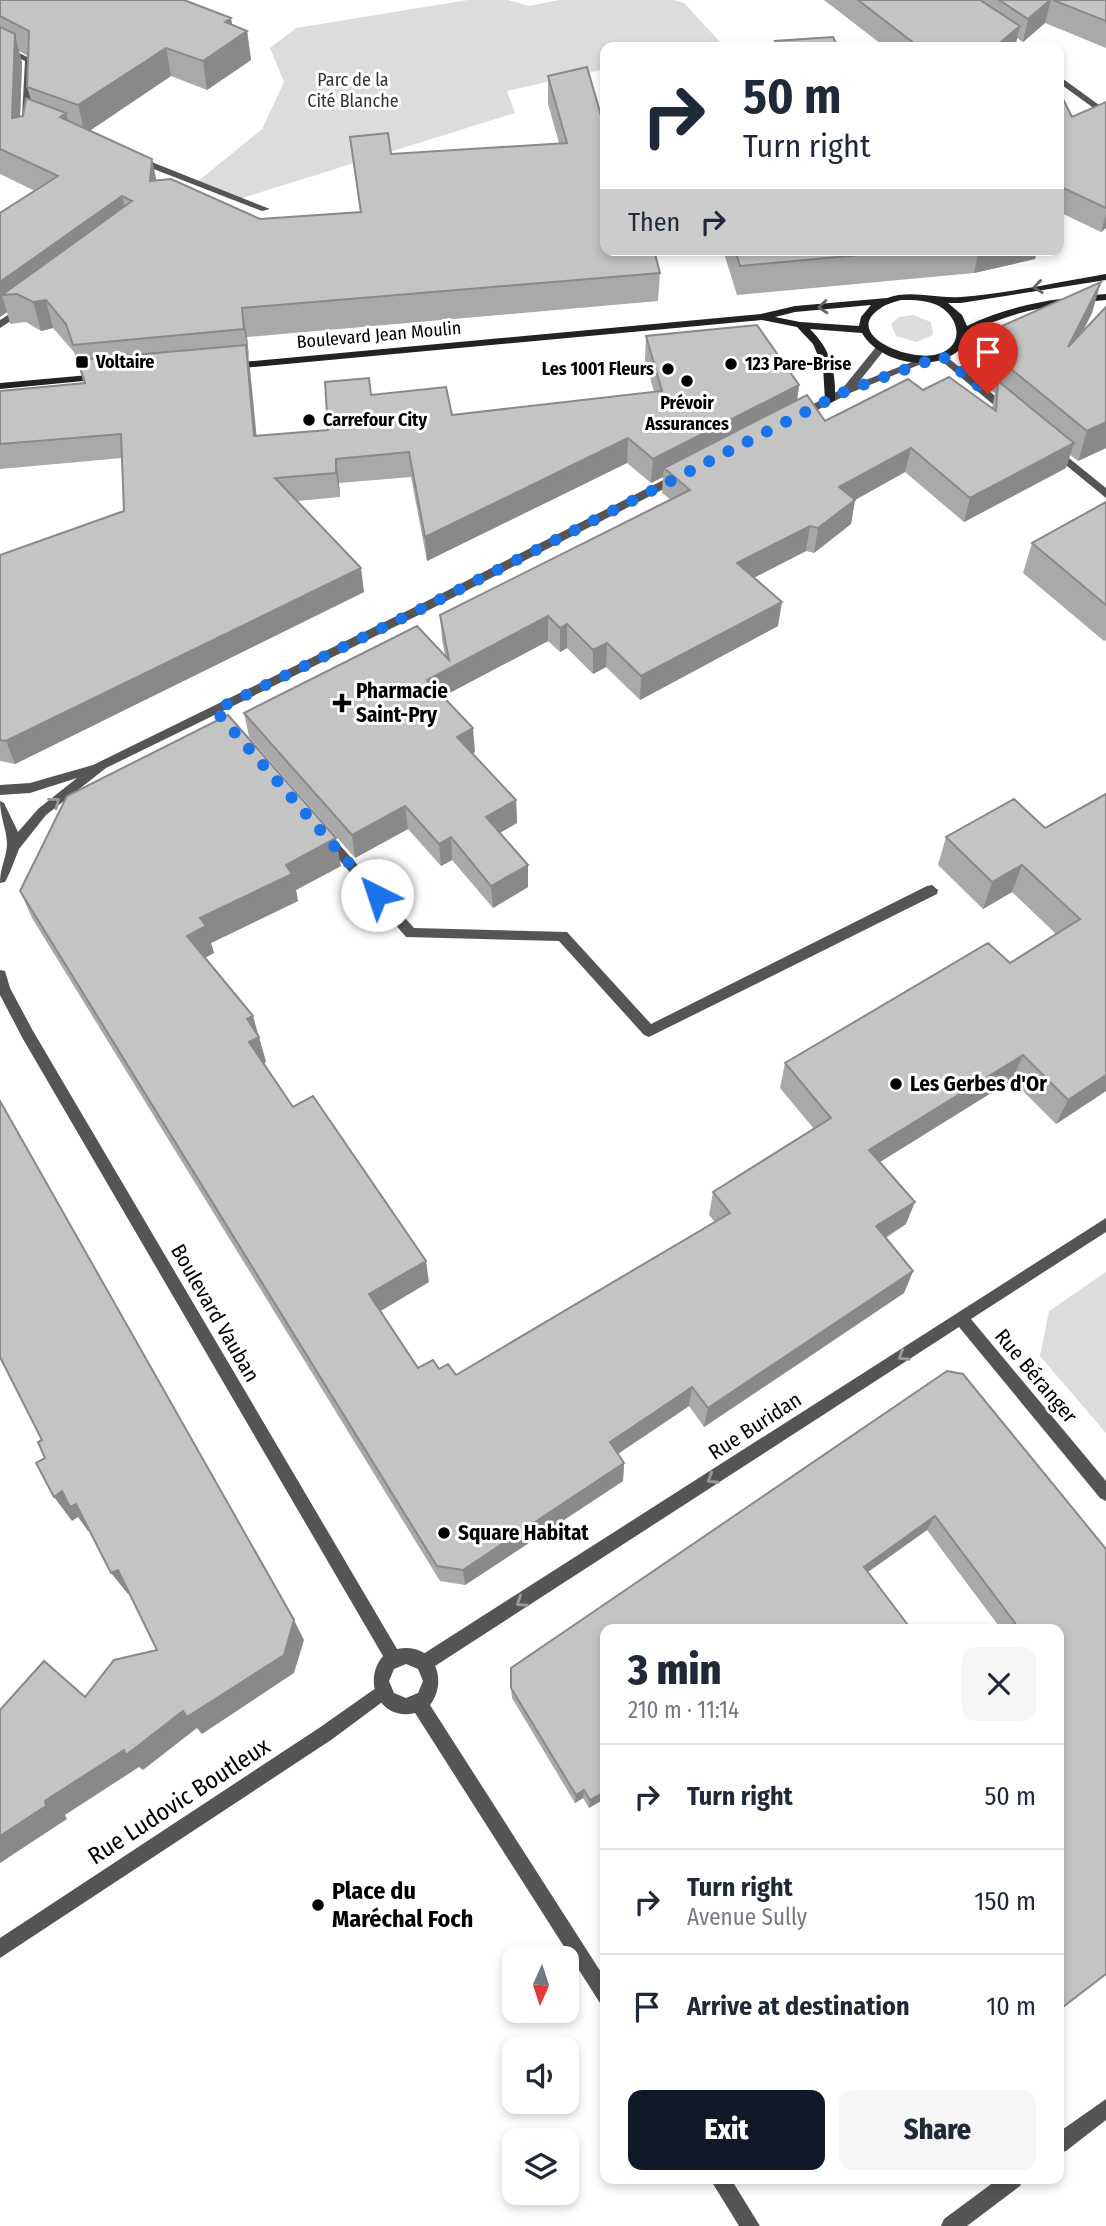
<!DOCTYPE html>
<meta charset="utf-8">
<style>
:root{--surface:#fff;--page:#f6f6f7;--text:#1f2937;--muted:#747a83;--line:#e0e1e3;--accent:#111827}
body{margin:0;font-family:"Fira Sans Condensed",sans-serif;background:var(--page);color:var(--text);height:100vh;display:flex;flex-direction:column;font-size:26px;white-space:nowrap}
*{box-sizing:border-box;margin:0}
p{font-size:23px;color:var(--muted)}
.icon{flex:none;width:38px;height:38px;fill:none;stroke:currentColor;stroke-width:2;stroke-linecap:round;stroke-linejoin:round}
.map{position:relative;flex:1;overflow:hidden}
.sheet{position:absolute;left:600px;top:1624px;width:464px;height:560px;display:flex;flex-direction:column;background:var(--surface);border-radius:14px;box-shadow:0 4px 10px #0003}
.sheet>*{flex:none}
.top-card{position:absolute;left:600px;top:42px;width:464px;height:214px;border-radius:14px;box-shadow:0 4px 10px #0003;background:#fff;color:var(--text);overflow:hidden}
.needle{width:46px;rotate:183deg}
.controls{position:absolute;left:502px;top:1946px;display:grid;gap:14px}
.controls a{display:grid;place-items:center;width:77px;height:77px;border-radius:14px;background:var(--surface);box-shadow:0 4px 10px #0003;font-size:35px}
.pin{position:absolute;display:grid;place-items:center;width:60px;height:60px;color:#fff;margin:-72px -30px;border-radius:50% 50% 50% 0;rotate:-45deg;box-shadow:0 0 7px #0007}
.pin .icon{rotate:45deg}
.me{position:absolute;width:77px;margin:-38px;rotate:319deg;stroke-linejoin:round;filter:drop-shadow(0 0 5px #0008)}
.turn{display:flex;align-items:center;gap:24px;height:147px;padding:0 28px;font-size:32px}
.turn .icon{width:91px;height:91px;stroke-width:2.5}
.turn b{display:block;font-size:49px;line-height:60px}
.then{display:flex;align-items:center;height:66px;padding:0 28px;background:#0003;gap:14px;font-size:26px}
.round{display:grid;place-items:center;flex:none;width:74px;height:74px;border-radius:14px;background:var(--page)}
.overview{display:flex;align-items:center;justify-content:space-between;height:119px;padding:0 28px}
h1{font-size:42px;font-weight:800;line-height:52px}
.action{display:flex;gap:14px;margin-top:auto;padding:14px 28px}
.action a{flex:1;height:80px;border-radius:14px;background:var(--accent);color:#fff;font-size:28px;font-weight:800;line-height:80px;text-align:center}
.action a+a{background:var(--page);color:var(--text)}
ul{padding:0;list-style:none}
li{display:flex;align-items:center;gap:21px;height:105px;padding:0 28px;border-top:2px solid var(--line)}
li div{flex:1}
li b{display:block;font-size:26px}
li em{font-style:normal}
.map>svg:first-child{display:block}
.green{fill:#dcdcdc}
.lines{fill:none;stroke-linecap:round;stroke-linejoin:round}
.service{fill:#555;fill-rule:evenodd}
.minor{fill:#555;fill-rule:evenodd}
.tertiary{fill:#555;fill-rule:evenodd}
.secondary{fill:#222;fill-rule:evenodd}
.wall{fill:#a9a9a9;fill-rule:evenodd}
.shaded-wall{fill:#898989}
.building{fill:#c4c4c4;stroke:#898989;stroke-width:2}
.oneway{stroke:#646464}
.oneway2{stroke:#999}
.route{stroke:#1a73e8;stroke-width:12;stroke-dasharray:0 21.6}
.poi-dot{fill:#000;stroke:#fff;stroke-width:2.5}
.labels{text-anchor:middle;stroke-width:6;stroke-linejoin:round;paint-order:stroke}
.far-park-label{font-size:18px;fill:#333;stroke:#fff}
.far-street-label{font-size:18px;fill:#000;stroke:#fff}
.far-poi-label{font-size:18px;font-weight:bold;fill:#000;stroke:#fff;text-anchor:start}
.poi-label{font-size:21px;font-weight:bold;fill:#000;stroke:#fff;text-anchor:start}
.street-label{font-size:21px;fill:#000;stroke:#fff}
.near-street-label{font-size:24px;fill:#000;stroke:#fff}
.near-poi-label{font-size:24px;font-weight:bold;fill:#000;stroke:#fff;text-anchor:start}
</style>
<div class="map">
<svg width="1106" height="2226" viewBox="0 0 1106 2226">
<rect width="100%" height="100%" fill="#fff"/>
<path class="green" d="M468 0H508L529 6 559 0H673L684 3 721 43 701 47H606L605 69 507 91 515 113 239 199 197 182 262 129 284 82 270 48 296 28Z
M913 315 931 322 933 335 916 342 896 336 891 324 899 317Z
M1106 1272V1433L1040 1356 1049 1311Z"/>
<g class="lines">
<path class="service" d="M0 43 33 60 30 119 22 117 25 61 0 49Z
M133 157H139L270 209 262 211 133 161Z
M22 306 26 307V311L0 328V320Z
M326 832 330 834 414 928 567 932 651 1024 927 886 932 885 938 890 937 894 649 1037 644 1035 559 941 406 937 322 840 320 837 322 834Z"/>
<path class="minor" d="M1059 76 1106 110V117L1059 83Z
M1106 1218V1232L971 1319 1106 1481V1501L1100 1498 959 1327 432 1668 426 1670 420 1668 418 1662 420 1656Z
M383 1683 389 1685 391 1691 389 1697 331 1740 0 1958V1938L319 1728Z
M1106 2099V2120L1066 2151 1059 2153V2132Z
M998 2179H1023L1020 2186 967 2226H941L944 2219Z"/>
<path class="tertiary" d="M880 346 885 349 858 383 922 358H930L931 360 850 393 804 417H796V413L842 389 876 347Z
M942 353 1010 408V412H1002L938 358 937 356Z
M1054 446 1106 488V498L1050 452 1049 450Z
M679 472 684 476 683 479 429 610 106 768 46 815 19 849 10 872 5 882 0 883C0 868 6 859 7 845 7 830 0 817 0 801L4 803 18 832 38 809 77 778 30 793 0 795V785L30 783 93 765 421 604Z
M0 970 5 971 10 988 33 1031 397 1649C432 1641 450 1678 430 1705L606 1980V2006L600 2003 415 1713C381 1722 361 1682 383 1656L23 1039 0 995ZM406 1664 418 1669 423 1681 418 1693 406 1698 394 1693 389 1681 394 1669Z
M710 2179H731L760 2226H739Z"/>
<path class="secondary" d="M1106 274V280L961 303H948L962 315 967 326C1011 304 1058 298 1106 294V300C1070 303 1033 307 999 320 990 323 976 326 969 333 963 339 963 349 954 354 926 372 878 361 862 333L810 329C831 350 836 371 835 400L830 403 825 400 823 367 813 344 797 327 762 320 232 369 227 366 232 363 761 314 795 306 887 298C911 289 936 299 961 297 1010 293 1058 282 1106 274ZM901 300C914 300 927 300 939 306 960 318 965 346 938 354 907 363 841 333 881 308 886 304 895 302 901 300ZM871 305 861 317 859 326 800 322 775 317 795 312Z
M100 374 105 377 104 379 0 389V383Z"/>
</g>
<path class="wall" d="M0 0 231 18 232 25 247 31 251 60 207 90 171 76 89 131 156 180 260 219 360 212 350 137 391 154 559 143 548 104V76L606 250H715L655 255 660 273 658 301 247 337 249 358H248L256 436 328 430 371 395 452 415 654 392 645 360 646 336 799 385 797 400 825 421 923 390 992 408 995 393 992 391 994 357 1002 326 1092 313 1082 333 1106 448 1078 461 1070 455 1066 468 964 522 905 472 855 500 851 524 814 553 806 551 754 578 778 626 640 700 606 667 593 674 567 648 560 652 548 641 443 696 475 752 472 753 516 800 517 823 500 833 528 865V887L493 908 452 860 441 866 408 829 355 858 249 737 244 713 445 656 442 639 440 615 670 499 662 493 663 477 651 483 627 463 427 561 411 477 339 483 340 497 297 501 364 592 15 764 0 761V555L124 511 122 458 0 469V391L84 384 74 352 53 328 41 331 26 322 10 324 7 312 0 317V213L35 191 0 174ZM19 51 28 56 27 87 31 100 23 116 20 117 22 63Z
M824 0H1106V48L1045 23 1023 42 1017 38 1015 47H885Z
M1059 91 1072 117 1106 102V228L1101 232 1059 212Z
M723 250H1037L1035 259 974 273 737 295Z
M1106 502V640L1104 641 1023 573 1032 543Z
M1106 794V1091L1056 1124 1012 1080 880 1162 906 1224 886 1238 913 1271 904 1293 704 1427 689 1406 649 1433 618 1453 624 1463 623 1481 465 1585 440 1581 32 918 20 891 341 866 296 890 298 901 211 943 214 953 204 958 259 1037 266 1062 264 1063 293 1107 429 1282 380 1311 418 1368 439 1369 456 1375 715 1222 709 1215 713 1192 814 1129 780 1088 785 1063 1010 963 1056 934 1012 892 983 909 938 865 946 837 1045 828Z
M947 1371 1106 1549 1059 1629H1001L927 1530 868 1572 606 1629V1798L589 1808 583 1798 575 1803 512 1698 511 1688Z"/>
<path class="shaded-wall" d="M1051 0 1045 23 1023 42 1028 19Z
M231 18 234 39 247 31 251 60 207 90 203 61 225 22Z
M1020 26 1015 47H995Z
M15 34 22 63 19 147 12 118Z
M166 48 171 76 85 134 78 105Z
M66 113 73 142 60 117Z
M152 159 158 188 150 181Z
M122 196 129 224 17 294 2 295 7 312 0 317V282Z
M1106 214V228L1101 232Z
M979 250H1037L1035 259 974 273Z
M1101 282 1092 313 1059 378 1068 347Z
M46 300 53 328 41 331 33 302Z
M242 308 247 337 249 358 244 329Z
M246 345 250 369 259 460 254 436Z
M799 385 796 410 664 468 663 477 651 483 653 459Z
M1106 422V448L1078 461 1087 431Z
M628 438 627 463 427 561 425 537Z
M1074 443 1066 468 964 522 970 498Z
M911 448 905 472 855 500 851 524 814 553 818 528 839 487Z
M336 459 339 483 340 497 336 473Z
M810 526 806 551 734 588 737 563Z
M361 568 364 592 15 764 6 741Z
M782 602 778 626 640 700 641 676Z
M548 616V641L429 704 427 680Z
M567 624V648L560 652V628Z
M607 643 606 667 593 674V650Z
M473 728 475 752 459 761 457 737Z
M516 800 517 823 487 840 486 817Z
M405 806 408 829 355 858 352 835Z
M451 837 452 860 441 866 439 844Z
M336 838 341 866 296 890 298 901 211 943 214 953 195 963 187 936 200 918 286 865Z
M528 865V887L493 908 491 886Z
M1022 865 1012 892 983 909 992 882Z
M253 1016 266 1062 256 1067 249 1042 247 1019Z
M1023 1055 1012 1080 862 1173 869 1150Z
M1106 1075V1091L1056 1124 1068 1100Z
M915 1202 906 1224 868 1248 876 1226Z
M426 1261 429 1282 374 1315 369 1294Z
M913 1271 904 1293 704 1427 708 1408Z
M692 1387 689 1406 609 1460 610 1442Z
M624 1463 623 1481 465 1585 463 1570Z
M62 1491 76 1504 94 1527 88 1531 78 1517 72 1521 54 1497Z
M935 1516 927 1530 858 1579 864 1567Z
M118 1570 134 1592 128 1594 111 1573Z
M294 1620 304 1640 294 1673 202 1734 197 1728 143 1770 139 1767 65 1815 67 1819 0 1863V1836L45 1801Z
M584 1790 583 1798 575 1803 576 1795Z
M606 1791V1798L589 1808 590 1800Z"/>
<path class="building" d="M0 0H184L231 18 225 22 247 31 203 61 166 48 78 105 27 87 29 31 0 16Z
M858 0H980L1020 26 995 47H919Z
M999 0H1050L1028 19Z
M1053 0H1106V21Z
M0 27 15 34 12 118 23 116 26 98 66 113 60 117 152 159 150 181 171 179 260 219 361 212 350 137 388 133 391 154 567 143 548 76 587 67 606 133V250H654L660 273 242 308 244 329 73 345 66 324 46 300 33 302 17 294 2 295 132 201 122 196 0 282V213L58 176 0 149Z
M833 37 838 47H778L775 41Z
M1059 91 1072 117 1106 102V208L1059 186Z
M735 250H913L740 266Z
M1101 282 1068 347 1106 307V422L1087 431 1000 360 1002 326Z
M757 325 799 385 653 459 628 438 425 537 409 452 336 459V473L275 478 361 568 6 741 0 740V555L124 511 121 434 0 444V391L85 383 78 360 246 345 254 436 328 430 325 382 369 378 371 395 446 387 452 415 662 391 646 336Z
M949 377 996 411 998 381 1074 443 970 498 911 448 839 487 855 500 818 528 810 526 737 563 782 602 641 676 607 643 593 650 567 624 560 628 548 616 427 680 473 728 457 737 516 800 486 817 528 865 491 886 451 837 439 844 405 806 352 835 244 713 417 626 449 660 440 615 690 490 664 468 807 395 825 421 908 379 923 390Z
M1106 502V605L1032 543Z
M228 715 336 838 286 865 292 874 200 918 206 926 187 936 253 1016 247 1019 259 1037 249 1042 293 1107 313 1096 426 1261 369 1294 418 1368 433 1360 439 1369 448 1364 456 1375 730 1213 713 1192 831 1118 785 1063 988 943 1010 963 1080 919 1022 865 992 882 946 837 1014 799 1045 828 1106 794V1075L1068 1100 1023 1055 869 1150 915 1202 876 1226 913 1271 708 1408 692 1387 610 1442 624 1463 463 1570 437 1566 20 891 67 796Z
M0 1101 294 1620 284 1655 187 1717 183 1711 126 1755 124 1750 45 1801 46 1806 0 1836V1710L44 1661 85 1697 114 1660 157 1650 118 1570 111 1573 76 1504 70 1507 62 1491 54 1497 36 1463 45 1458 38 1442 42 1440 0 1357Z
M947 1371 963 1374 1106 1549V1974L1059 2010V1629H1006L1015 1623 935 1516 864 1567 911 1629H606V1791L590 1800 584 1790 576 1795 511 1688V1668Z"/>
<defs><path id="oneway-chevron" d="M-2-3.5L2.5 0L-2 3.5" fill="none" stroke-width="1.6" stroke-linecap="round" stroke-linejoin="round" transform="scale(1.75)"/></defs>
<g class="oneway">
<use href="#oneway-chevron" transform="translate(1038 287) rotate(172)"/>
<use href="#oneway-chevron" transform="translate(823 307) rotate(175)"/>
</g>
<g class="oneway2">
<use href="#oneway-chevron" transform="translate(55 802) rotate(-38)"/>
<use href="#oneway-chevron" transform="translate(903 1356) rotate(147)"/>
<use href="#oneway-chevron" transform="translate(712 1479) rotate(147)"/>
<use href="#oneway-chevron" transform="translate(521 1602) rotate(147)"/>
</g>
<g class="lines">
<path class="route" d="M377 895 215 710 425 607 846 391 942 356 988 394"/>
</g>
<g class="poi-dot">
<rect x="75" y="355" width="14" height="14" rx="3.5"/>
<circle cx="731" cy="364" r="7"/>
<circle cx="668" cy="369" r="7"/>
<circle cx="687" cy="381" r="7"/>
<circle cx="309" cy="420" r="7"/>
<path d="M338.5 692.5h7v7h7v7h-7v7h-7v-7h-7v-7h7z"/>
<circle cx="896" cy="1084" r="7"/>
<circle cx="444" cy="1533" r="7"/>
<circle cx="318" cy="1905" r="7"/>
</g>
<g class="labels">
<g class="far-park-label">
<text x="353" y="86">Parc de la<tspan x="353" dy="21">Cité Blanche</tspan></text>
</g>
<g class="far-street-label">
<text transform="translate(379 335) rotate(-5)" y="6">Boulevard Jean Moulin</text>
</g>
<g class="far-poi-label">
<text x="96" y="368">Voltaire</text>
<text x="745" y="370">123 Pare-Brise</text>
<text x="654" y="375" text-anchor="end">Les 1001 Fleurs</text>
<text x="687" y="409" text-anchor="middle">Prévoir<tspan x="687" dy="21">Assurances</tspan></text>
<text x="323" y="426">Carrefour City</text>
</g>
<g class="poi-label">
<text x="356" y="698">Pharmacie<tspan x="356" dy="24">Saint-Pry</tspan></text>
<text x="910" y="1091">Les Gerbes d'Or</text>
<text x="458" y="1540">Square Habitat</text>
</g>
<g class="street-label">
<text transform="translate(215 1313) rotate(60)" y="7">Boulevard Vauban</text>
<text transform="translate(1036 1376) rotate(50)" y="7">Rue Béranger</text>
<text transform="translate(755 1426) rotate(-33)" y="7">Rue Buridan</text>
</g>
<g class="near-street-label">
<text transform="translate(179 1801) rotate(-33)" y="8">Rue Ludovic Boutleux</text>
</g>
<g class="near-poi-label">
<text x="332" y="1899">Place du<tspan x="332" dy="28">Maréchal Foch</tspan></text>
</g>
</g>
</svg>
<div class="controls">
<a><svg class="needle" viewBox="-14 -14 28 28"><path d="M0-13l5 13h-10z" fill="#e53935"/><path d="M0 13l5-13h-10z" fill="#747a83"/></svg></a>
<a><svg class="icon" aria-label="sound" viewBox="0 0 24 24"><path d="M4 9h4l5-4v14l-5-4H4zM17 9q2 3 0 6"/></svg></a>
<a><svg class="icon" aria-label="layers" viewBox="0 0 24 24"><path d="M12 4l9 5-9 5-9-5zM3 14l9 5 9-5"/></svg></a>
</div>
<div class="pin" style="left:988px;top:394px;background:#d93025"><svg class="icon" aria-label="arrive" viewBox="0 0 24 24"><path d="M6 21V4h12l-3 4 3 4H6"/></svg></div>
<svg class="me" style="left:377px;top:895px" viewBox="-20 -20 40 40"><circle r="19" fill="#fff"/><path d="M0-13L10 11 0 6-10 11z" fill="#1a73e8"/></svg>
<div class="top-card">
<div class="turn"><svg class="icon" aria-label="right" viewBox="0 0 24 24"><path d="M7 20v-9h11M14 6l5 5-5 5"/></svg><div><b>50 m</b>Turn right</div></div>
<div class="then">Then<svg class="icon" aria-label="right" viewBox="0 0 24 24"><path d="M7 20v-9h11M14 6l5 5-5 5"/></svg></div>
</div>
<section class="sheet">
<div class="overview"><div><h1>3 min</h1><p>210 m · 11:14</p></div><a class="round"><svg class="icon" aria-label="close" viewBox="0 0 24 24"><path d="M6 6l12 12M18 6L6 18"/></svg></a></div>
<ul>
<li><svg class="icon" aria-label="right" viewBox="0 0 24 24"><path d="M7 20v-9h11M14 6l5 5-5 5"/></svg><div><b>Turn right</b></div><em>50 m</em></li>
<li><svg class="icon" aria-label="right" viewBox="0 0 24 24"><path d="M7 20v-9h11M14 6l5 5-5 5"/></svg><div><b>Turn right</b><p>Avenue Sully</p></div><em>150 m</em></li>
<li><svg class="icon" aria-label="arrive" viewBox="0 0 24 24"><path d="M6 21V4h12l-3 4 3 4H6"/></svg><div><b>Arrive at destination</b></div><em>10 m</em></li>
</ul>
<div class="action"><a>Exit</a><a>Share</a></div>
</section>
</div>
